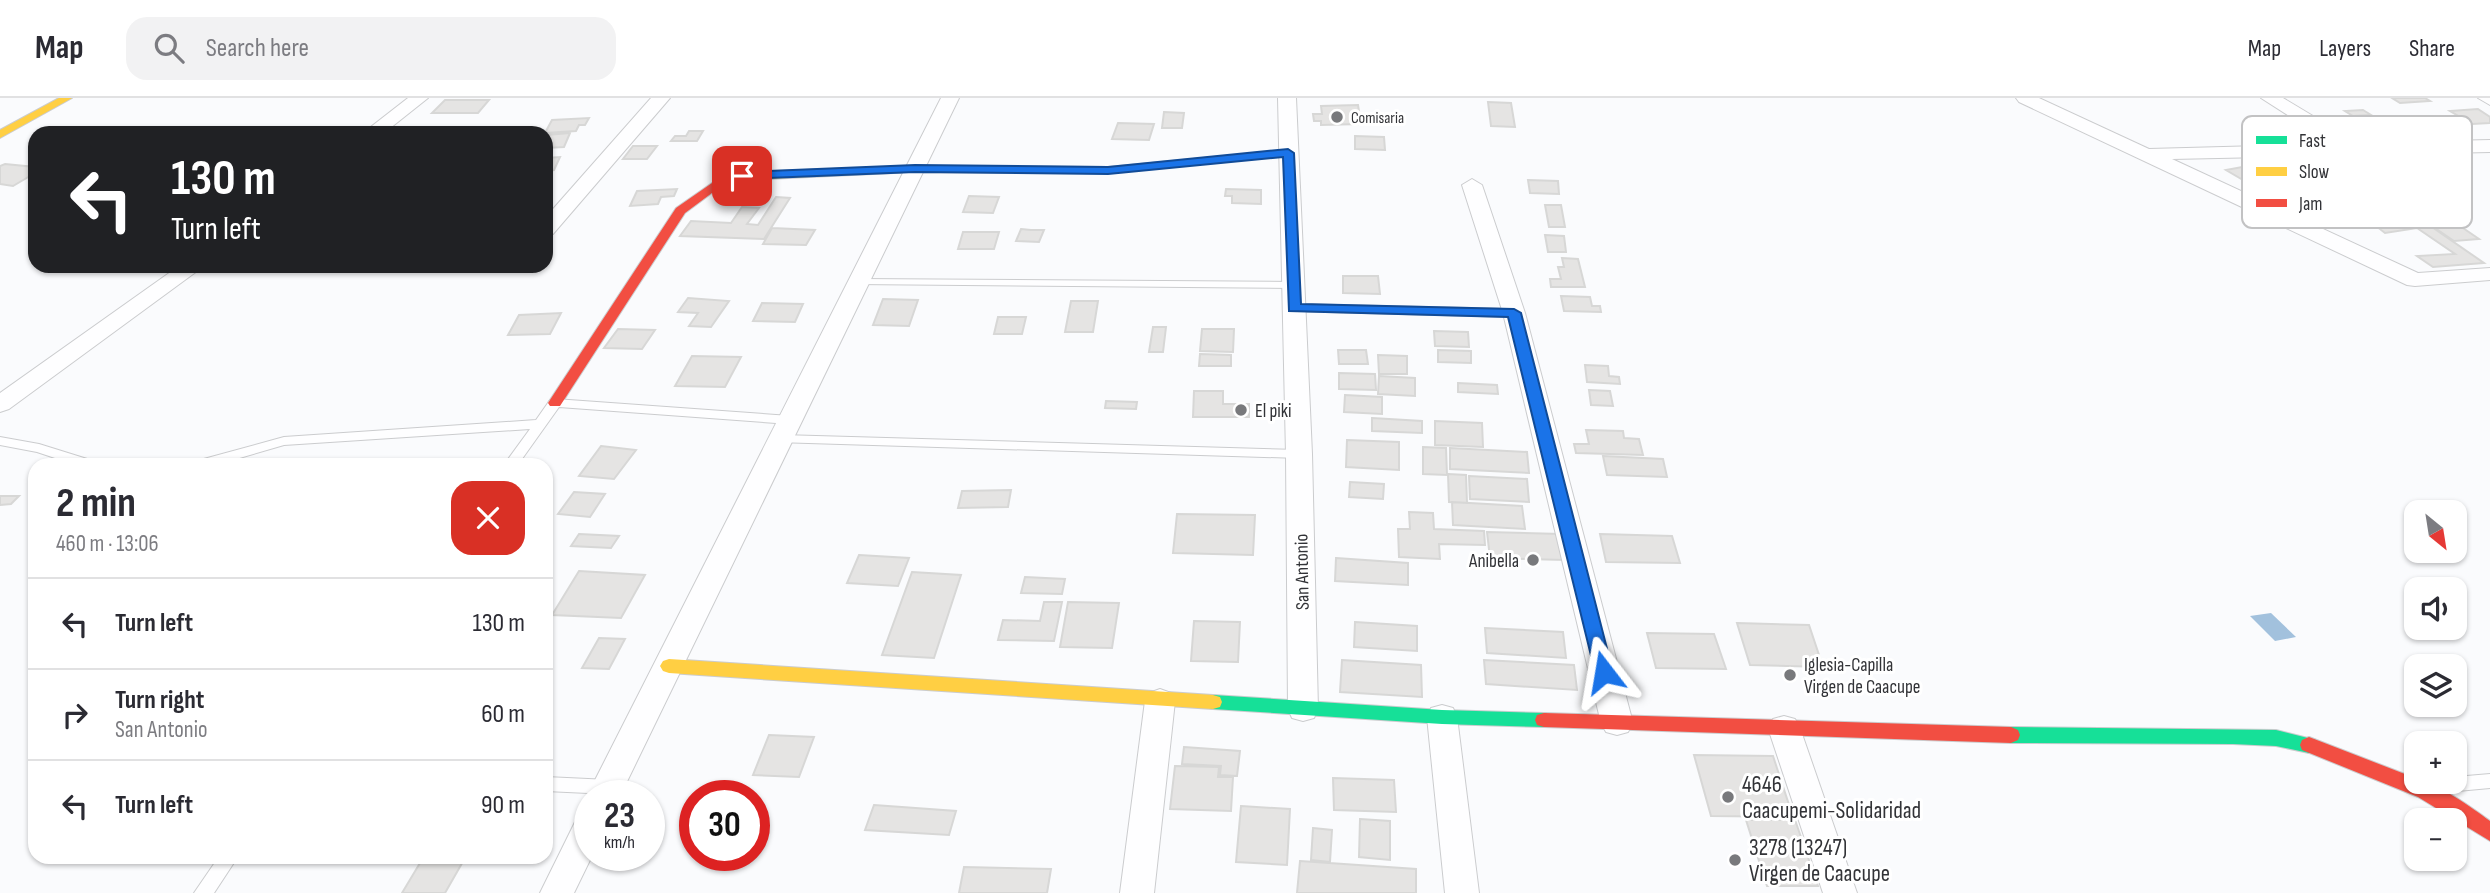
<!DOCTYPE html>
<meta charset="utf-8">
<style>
:root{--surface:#fff;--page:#f2f2f3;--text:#2b2b33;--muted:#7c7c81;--line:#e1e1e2}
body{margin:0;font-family:"Sofia Sans Condensed",sans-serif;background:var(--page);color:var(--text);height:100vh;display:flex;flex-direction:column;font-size:26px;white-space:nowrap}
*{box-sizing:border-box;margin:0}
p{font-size:23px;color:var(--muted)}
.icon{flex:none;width:38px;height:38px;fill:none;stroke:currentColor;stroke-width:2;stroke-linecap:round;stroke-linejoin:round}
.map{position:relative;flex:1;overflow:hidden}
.details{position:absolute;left:28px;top:360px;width:525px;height:406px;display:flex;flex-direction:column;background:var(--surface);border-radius:21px;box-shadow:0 2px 5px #0004}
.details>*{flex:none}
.banner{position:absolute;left:28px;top:28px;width:525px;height:147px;border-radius:21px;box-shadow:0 2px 5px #0004;background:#202124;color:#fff;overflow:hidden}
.needle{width:46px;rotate:150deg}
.tools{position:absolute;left:2404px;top:402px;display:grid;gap:14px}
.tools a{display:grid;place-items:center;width:63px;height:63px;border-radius:14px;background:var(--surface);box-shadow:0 2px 5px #0004;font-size:35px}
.speed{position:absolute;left:574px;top:682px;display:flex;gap:14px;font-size:35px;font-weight:700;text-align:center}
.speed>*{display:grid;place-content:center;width:91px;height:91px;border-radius:50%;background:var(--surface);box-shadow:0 2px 5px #0004;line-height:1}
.speed small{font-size:18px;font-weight:400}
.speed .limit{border:10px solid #d22;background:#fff;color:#111}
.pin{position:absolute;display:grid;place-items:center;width:60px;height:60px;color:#fff;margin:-30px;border-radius:14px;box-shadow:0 4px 10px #0006}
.me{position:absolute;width:77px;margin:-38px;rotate:346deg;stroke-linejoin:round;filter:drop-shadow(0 0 5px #0008)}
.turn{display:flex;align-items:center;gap:24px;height:147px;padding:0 28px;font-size:32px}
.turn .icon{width:91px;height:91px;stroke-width:2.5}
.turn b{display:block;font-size:49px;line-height:60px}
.round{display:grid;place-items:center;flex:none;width:74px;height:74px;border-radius:21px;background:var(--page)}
.headline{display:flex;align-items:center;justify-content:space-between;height:119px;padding:0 28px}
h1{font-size:42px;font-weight:700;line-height:52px}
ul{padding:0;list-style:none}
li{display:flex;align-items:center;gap:21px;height:91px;padding:0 28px;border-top:2px solid var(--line)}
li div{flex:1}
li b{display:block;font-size:26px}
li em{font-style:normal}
header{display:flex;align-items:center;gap:42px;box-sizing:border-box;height:98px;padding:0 35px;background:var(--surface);border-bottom:2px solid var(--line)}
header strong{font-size:33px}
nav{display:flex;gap:38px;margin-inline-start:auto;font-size:24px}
.search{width:490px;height:63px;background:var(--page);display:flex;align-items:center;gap:18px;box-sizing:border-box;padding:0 24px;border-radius:21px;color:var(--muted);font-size:26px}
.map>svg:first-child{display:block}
.water{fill:#a2c1dd}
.building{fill:#e5e4e3;stroke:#d7d7d6;stroke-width:2}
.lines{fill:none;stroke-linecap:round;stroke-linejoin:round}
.lane-casing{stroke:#cbccce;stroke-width:2}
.street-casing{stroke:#cbccce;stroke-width:2}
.fast-casing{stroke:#cbccce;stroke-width:2}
.slow-casing{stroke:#cbccce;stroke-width:2}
.jam-casing{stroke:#cbccce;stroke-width:2}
.lane{fill:#fefeff;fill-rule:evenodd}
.street{fill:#fefeff;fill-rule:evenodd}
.fast{fill:#16e098;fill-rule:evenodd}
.slow{fill:#ffcf43;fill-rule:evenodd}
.jam{fill:#f24e42;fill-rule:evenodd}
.route{fill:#1a73e8;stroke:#114b97;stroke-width:2}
.poi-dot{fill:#78797c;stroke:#fff;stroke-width:2.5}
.labels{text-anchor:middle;stroke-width:6;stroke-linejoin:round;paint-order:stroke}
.far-poi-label{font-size:16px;fill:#323337;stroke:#fff;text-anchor:start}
.poi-label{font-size:19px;fill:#323337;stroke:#fff;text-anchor:start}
.street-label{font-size:19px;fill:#323337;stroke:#fff}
.near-poi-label{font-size:23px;fill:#323337;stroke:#fff;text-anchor:start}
.key{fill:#fff;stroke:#c2c2c3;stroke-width:2}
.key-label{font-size:19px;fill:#323337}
</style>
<header>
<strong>Map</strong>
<div class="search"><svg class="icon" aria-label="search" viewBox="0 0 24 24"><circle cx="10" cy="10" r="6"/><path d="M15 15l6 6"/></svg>Search here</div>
<nav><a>Map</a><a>Layers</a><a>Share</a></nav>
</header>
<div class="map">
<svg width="2490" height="795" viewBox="0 0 2490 795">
<rect width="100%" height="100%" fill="#fafbfd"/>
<path class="water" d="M2271 515 2296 539 2275 543 2250 518Z"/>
<path class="building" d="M2392 0H2425L2430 3 2400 5Z
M445 2H489L478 15H432Z
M1488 4 1511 5 1515 29 1491 28Z
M1358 7 1361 26 1321 27V23H1314L1313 16H1322L1321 8Z
M2478 11 2490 19V25L2472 26 2450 13Z
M2363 12 2371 17 2353 18 2345 13Z
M1164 14 1184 15 1182 30H1162Z
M589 20 585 27H579L576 33 545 35 552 22Z
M1118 25 1154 26 1149 42 1112 41Z
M689 33H703L697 43H671L675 38H686Z
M570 35 564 49 546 50V37Z
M1355 38 1384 39 1385 52 1355 51Z
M633 48H657L647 61H623Z
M560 59 554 72 546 73V60Z
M5 66 35 69V75L13 88 0 86V68Z
M2253 67 2270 77 2243 82 2226 72Z
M1528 82 1558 83 1559 96 1530 95Z
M677 91 674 98 661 99 658 106 630 108 637 93Z
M1226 91 1261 92V106L1232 105V98H1225Z
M969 98 999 99 993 115 963 114Z
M776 99 790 100 764 141 680 138 691 123 731 125 742 109 759 110 747 126 758 127Z
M1545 107H1561L1565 129H1549Z
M2416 118 2484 165 2433 169 2417 158 2455 156 2417 130 2385 135 2371 124Z
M2460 128 2479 141 2454 143 2435 130Z
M772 130 815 132 806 147 763 146Z
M1021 131 1031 132H1044L1039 144 1016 143Z
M963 134H999L994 151H958Z
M1545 137 1564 138 1566 154H1548Z
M1562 160 1578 161 1585 189H1551L1550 181H1561L1558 169H1564Z
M1343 178H1378L1380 196 1343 195Z
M1561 198 1590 199 1592 208H1600L1601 214 1564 213Z
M688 200 729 203 711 229 689 228 698 215 678 214Z
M883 201 918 202 909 228 873 227Z
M1071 203H1098L1093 234H1065Z
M762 205 803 206 795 224 753 223Z
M561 215 550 236 508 237 519 217Z
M998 219H1026L1022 236H994Z
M1153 229H1166L1163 254H1149Z
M618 231 655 232 642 251 604 250Z
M1202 231H1234L1233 254 1200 253Z
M1434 233 1468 234 1469 249 1435 248Z
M1338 252H1366L1368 266H1339Z
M1438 252 1471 253V265L1438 264Z
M1200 256 1231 257V268H1199Z
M1378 257 1407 258V276H1379Z
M692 258 741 259 725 289 675 288Z
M1585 267 1608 268 1609 278 1619 279 1620 286 1587 284Z
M1339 275 1375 276 1376 292 1339 291Z
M1379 278 1415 280V298L1378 296Z
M1458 285 1497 287 1498 296 1458 294Z
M1589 292 1610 293 1613 308 1591 307Z
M1194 293H1223V306H1249V319H1193Z
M1345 297 1382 299V316L1344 314Z
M1106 303 1137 304 1136 311 1105 310Z
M1372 320 1422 323V335L1372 333Z
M1435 323 1482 325 1483 349 1435 347Z
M1586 332 1623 333 1624 340 1639 341 1643 357 1576 355 1574 346H1589Z
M1347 342 1399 344V372L1346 369Z
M601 348 636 352 614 381 579 378Z
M1423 349 1446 350 1447 377 1423 376Z
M1450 350 1527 354 1529 375 1450 371Z
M1603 358 1663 361 1667 379 1607 377Z
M1448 376 1466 377 1467 405 1449 404Z
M1469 378 1527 381 1529 404 1470 401Z
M1350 384 1384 386 1383 401 1349 399Z
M1011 392 1008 409 958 410 962 393Z
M574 394 605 396 590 419 558 416Z
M0 398H19L11 406 0 407Z
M1452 404 1522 408 1525 431 1453 427Z
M1409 414 1433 415 1434 431 1484 433 1485 447 1439 446 1440 461 1399 459 1398 431H1410Z
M1177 416 1255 417 1253 457 1173 455Z
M1487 434 1561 436 1566 462 1490 460Z
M579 436 619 438 611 450 571 448Z
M1600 436 1672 438 1680 465 1606 464Z
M859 457 909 460 898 488 847 485Z
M1336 460 1408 465V487L1335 483Z
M579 473 645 477 621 520 552 517Z
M912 474 961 477 934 560 882 557Z
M1025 479 1065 481 1062 496 1021 495Z
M1044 504H1062L1054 543 998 542 1003 522 1040 523Z
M1068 504 1119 505 1112 550 1060 549Z
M1194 523 1240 524 1238 564 1191 563Z
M1355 524 1417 528V553L1354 549Z
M1737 525 1809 527 1823 569 1750 567Z
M1485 530 1563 534 1566 560 1487 555Z
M1647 535 1714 536 1726 571 1656 570Z
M599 540 625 541 609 571 582 570Z
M1342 562 1421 567 1422 599 1340 594Z
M1484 562 1574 567 1577 592 1486 586Z
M769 637 814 639 799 679 753 677Z
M1184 649 1240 653 1237 678 1220 677 1221 668 1182 666Z
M1694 657 1773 658 1793 719 1711 718Z
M1175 668 1219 669 1218 679H1233L1231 713 1170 711Z
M1333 680 1394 682 1396 714 1334 712Z
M874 707 956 713 949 737 865 732Z
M1241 708 1290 711 1287 767 1236 764Z
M1360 721 1390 723V762L1359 759Z
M1746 722H1795L1818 788H1767Z
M1313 730 1332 732 1330 764 1311 762Z
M423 760H465L445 795H402Z
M1300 763 1416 771V795H1297Z
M964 769 1051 771 1047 795H959Z"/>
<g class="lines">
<g class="lane-casing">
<path id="lane" d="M858 181 1293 184 1299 187 1293 190 854 186V182Z
M1294 206 1514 211 1520 215 1514 219 1290 213 1288 210Z
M555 301 790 318 797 322 790 326 559 309 517 368H503L530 331 284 347 212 368H187L189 365 284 339 536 322 550 302Z
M781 337 1299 352 1306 356 1299 360 776 344 774 341Z
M0 339 39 346 100 365 102 368H79L37 354 0 347Z
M2490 676V690L2436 695 2430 693 2427 688 2429 684H2455V679Z
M546 679 609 682 615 684 618 689 615 694 609 696 546 693Z
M218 760H237L214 795H194Z"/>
</g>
<g class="street-casing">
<path id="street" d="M408 0H428L384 35H363Z
M651 0H670L553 136 546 138V119Z
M941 0H959L620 698H590V702L588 698 592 688Z
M1278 0H1296L1312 356 1318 611 1314 620 1303 623 1292 620 1288 611 1286 356Z
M2016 0H2039L2149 51 2333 46 2261 0H2283L2358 45 2490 42V54L2172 61 2418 175 2490 170V182L2415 188 2407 187 2019 4Z
M2478 0H2490V7Z
M1472 81 1482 87 1525 215 1633 625 1628 634 1617 637 1606 634 1601 625 1503 215 1462 87Z
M179 168H204L9 311 0 314V295Z
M1160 591 1171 595 1175 603 1154 795H1120L1145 603 1149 595Z
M1442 607 1453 610 1457 619 1479 795H1445L1427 619 1431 610Z
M1784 618 1795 621 1800 630 1857 795H1823L1768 630 1773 621Z
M590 714V758H592L574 795H540L578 718Z"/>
</g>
<g class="fast-casing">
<path id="fast" d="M1213 597 1442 612 1544 615 1551 617 1553 622 1551 627 1544 629 1442 626 1213 611 1206 609 1204 604 1206 599Z
M2011 629 2276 632 2316 642 2318 647 2316 652 2309 655 2276 648 2233 646 2011 645 2004 642 2002 637 2004 632Z"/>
</g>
<g class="slow-casing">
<path id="slow" d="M59 0H72L0 40V32Z
M1288 52 1292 53V57L1108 75 915 74 747 82 741 78 747 74 915 68 1108 69Z
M669 561 1213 597 1220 599 1222 604 1220 609 1213 611 669 575 663 573 660 568 663 563Z"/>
</g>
<g class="jam-casing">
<path id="jam" d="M747 74 751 76V80L720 89 685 115 560 308H550L548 305 676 110 712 85Z
M1544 615 2011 629 2018 632 2020 637 2018 642 2011 645 1544 629 1537 627 1535 622 1537 617Z
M2309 639 2410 678 2417 681V684C2438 684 2472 710 2490 723V743L2418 699 2302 652 2300 647 2302 642Z"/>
</g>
<use href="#lane" class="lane"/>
<use href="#street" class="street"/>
<use href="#fast" class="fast"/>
<use href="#slow" class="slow"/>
<use href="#jam" class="jam"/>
</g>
<path class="route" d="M1288 51 1294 55 1301 206 1514 211 1521 215 1613 574 1610 579H1597L1595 574 1508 219 1289 213 1283 59 1108 76 915 74 742 81 736 78 742 74 915 67 1108 69Z"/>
<g class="poi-dot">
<circle cx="1337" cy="19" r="7"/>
<circle cx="1241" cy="312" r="7"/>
<circle cx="1533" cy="462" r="7"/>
<circle cx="1790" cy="577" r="7"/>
<circle cx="1728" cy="699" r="7"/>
<circle cx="1735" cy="762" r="7"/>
</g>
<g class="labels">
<g class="far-poi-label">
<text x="1351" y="25">Comisaria</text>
</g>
<g class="poi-label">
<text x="1255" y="319">El piki</text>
<text x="1519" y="469" text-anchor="end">Anibella</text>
<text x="1804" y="573">Iglesia-Capilla<tspan x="1804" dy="22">Virgen de Caacupe</tspan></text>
</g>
<g class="street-label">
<text transform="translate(1301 474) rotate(-91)" y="7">San Antonio</text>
</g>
<g class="near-poi-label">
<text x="1742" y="694">4646<tspan x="1742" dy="26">Caacupemi-Solidaridad</tspan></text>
<text x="1749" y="757">3278 (13247)<tspan x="1749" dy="26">Virgen de Caacupe</tspan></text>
</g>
</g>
<rect x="2242" y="18" width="230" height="112" rx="10" class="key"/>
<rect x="2256" y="38" width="31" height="8" fill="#16e098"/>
<rect x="2256" y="69" width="31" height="9" fill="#ffcf43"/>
<rect x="2256" y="101" width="31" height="8" fill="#f24e42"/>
<g class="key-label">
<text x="2299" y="49">Fast</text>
<text x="2299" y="80">Slow</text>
<text x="2299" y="112">Jam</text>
</g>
</svg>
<div class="tools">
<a><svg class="needle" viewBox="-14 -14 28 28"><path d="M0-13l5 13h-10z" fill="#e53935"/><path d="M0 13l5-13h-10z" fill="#7c7c81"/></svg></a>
<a><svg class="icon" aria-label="sound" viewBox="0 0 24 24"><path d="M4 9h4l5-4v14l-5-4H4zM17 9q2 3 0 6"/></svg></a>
<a><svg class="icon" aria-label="layers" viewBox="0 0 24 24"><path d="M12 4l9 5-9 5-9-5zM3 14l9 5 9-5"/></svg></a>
<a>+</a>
<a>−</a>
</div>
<div class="speed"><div>23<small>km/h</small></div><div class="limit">30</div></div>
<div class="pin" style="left:742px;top:78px;background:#d93025"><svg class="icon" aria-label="arrive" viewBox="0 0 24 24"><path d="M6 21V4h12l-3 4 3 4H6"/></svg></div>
<svg class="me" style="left:1604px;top:574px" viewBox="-20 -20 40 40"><path d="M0-17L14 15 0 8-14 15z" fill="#1a73e8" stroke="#fff" stroke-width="4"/></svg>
<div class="banner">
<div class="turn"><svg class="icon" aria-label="left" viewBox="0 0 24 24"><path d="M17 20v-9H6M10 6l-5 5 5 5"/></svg><div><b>130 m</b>Turn left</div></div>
</div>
<section class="details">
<div class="headline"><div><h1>2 min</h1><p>460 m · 13:06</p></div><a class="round" style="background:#d93025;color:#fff"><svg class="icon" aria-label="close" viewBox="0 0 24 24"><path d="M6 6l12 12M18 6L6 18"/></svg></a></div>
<ul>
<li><svg class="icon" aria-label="left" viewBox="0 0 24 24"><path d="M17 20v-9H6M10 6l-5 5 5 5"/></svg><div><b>Turn left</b></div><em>130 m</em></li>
<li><svg class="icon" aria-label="right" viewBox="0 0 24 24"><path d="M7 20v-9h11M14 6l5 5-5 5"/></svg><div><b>Turn right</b><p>San Antonio</p></div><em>60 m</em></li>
<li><svg class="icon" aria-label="left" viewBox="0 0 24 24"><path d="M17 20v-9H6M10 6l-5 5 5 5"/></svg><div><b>Turn left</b></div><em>90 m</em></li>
</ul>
</section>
</div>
